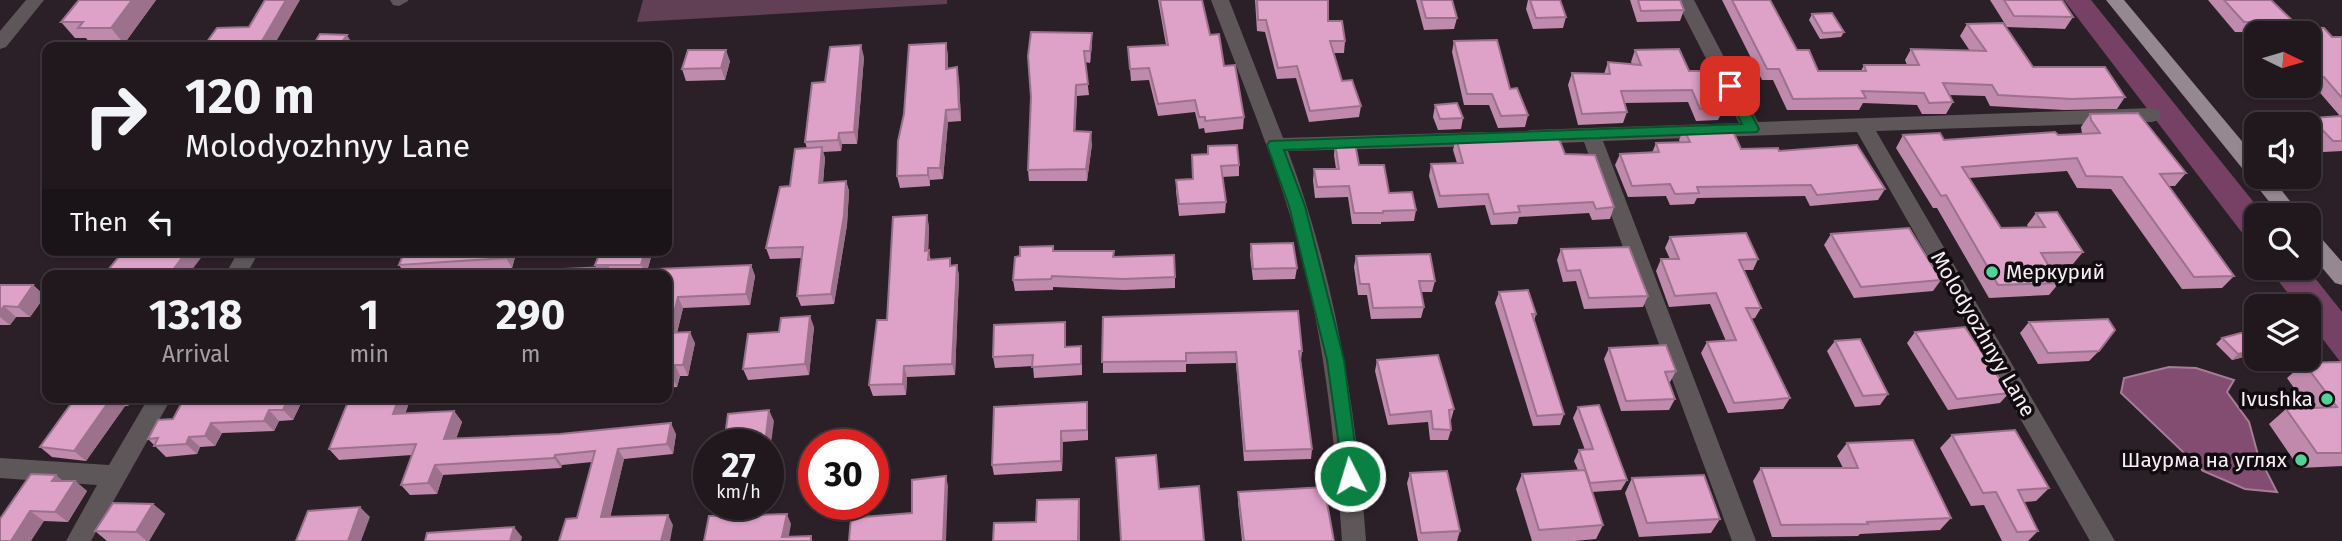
<!DOCTYPE html>
<meta charset="utf-8">
<style>
:root{--surface:#21181e;--page:#292127;--text:#f1f3f6;--muted:#a2a0a4;--line:#3e373c}
body{margin:0;font-family:"Fira Sans",sans-serif;background:var(--page);color:var(--text);height:100vh;display:flex;flex-direction:column;font-size:26px;white-space:nowrap}
*{box-sizing:border-box;margin:0}
p{font-size:23px;color:var(--muted)}
.icon{flex:none;width:38px;height:38px;fill:none;stroke:currentColor;stroke-width:2;stroke-linecap:round;stroke-linejoin:round}
.map{position:relative;flex:1;overflow:hidden}
.drawer{position:absolute;left:42px;top:270px;width:630px;height:133px;display:flex;flex-direction:column;background:var(--surface);border-radius:14px;box-shadow:0 2px 5px #0004,0 0 0 2px var(--line)}
.drawer>*{flex:none}
.top-card{position:absolute;left:42px;top:42px;width:630px;height:214px;border-radius:14px;box-shadow:0 2px 5px #0004,0 0 0 2px var(--line);background:#21181e;color:var(--text);overflow:hidden}
.needle{width:46px;rotate:95deg}
.buttons{position:absolute;left:2244px;top:21px;display:grid;gap:14px}
.buttons a{display:grid;place-items:center;width:77px;height:77px;border-radius:14px;background:var(--surface);box-shadow:0 2px 5px #0004,0 0 0 2px var(--line);font-size:35px}
.speed{position:absolute;left:693px;top:429px;display:flex;gap:14px;font-size:35px;font-weight:700;text-align:center}
.speed>*{display:grid;place-content:center;width:91px;height:91px;border-radius:50%;background:var(--surface);box-shadow:0 2px 5px #0004,0 0 0 2px var(--line);line-height:1}
.speed small{font-size:18px;font-weight:400}
.speed .limit{border:10px solid #d22;background:#fff;color:#111}
.pin{position:absolute;display:grid;place-items:center;width:60px;height:60px;color:#fff;margin:-30px;border-radius:14px;box-shadow:0 4px 10px #0006}
.me{position:absolute;width:77px;margin:-38px;rotate:355deg;stroke-linejoin:round;filter:drop-shadow(0 0 5px #0008)}
.turn{display:flex;align-items:center;gap:24px;height:147px;padding:0 28px;font-size:32px}
.turn .icon{width:91px;height:91px;stroke-width:2.5}
.turn b{display:block;font-size:49px;line-height:60px}
.then{display:flex;align-items:center;height:66px;padding:0 28px;background:#0003;gap:14px;font-size:26px}
.eta{display:flex;justify-content:space-evenly;align-items:center;height:119px;text-align:center}
.eta b{font-size:42px;font-weight:700;line-height:49px}
.map>svg:first-child{display:block}
.green{fill:#614056}
.forest{fill:#764165}
.water{fill:#834d71;stroke:#a67d98;stroke-width:2}
.lines{fill:none;stroke-linecap:round;stroke-linejoin:round}
.minor{fill:#5d575a;fill-rule:evenodd}
.primary{fill:#958890;fill-rule:evenodd}
.wall{fill:#bf8aac}
.shaded-wall{fill:#9b718c}
.building{fill:#dea1c8;stroke:#9b718c;stroke-width:2}
.route{fill:#0b8043;stroke:#07532c;stroke-width:2}
.poi-dot{fill:#51d397;stroke:#110c0f;stroke-width:2.5}
.labels{text-anchor:middle;stroke-width:7;stroke-linejoin:round;paint-order:stroke}
.poi-label{font-size:21px;fill:#f7eef4;stroke:#110c0f;text-anchor:end}
.street-label{font-size:21px;fill:#f7eef4;stroke:#110c0f}
</style>
<div class="map">
<svg width="2342" height="541" viewBox="0 0 2342 541">
<rect width="100%" height="100%" fill="#2c2028"/>
<path class="green" d="M643 0H947V4L637 22Z"/>
<path class="forest" d="M2064 0H2091L2264 215H2256V251Z
M2268 268H2307L2342 312V364L2308 320V306H2298Z"/>
<path class="water" d="M2169 367 2196 368 2234 380 2227 392 2249 422 2258 455 2277 492 2245 489 2203 471 2121 393 2124 378Z"/>
<g class="lines">
<path class="minor" d="M26 0H44L6 47 0 49V31Z
M390 0H408V1L399 6 393 5Z
M1211 0H1229L1283 138 1485 132 1492 134 1495 139 1492 144 1485 146 1288 151C1335 278 1356 407 1366 541H1342C1335 442 1325 342 1299 246 1276 162 1242 82 1211 0Z
M1676 0H1694L1758 122 2152 108 2159 110 2161 115 2159 120 2152 122 1876 131 2115 541H2090L1857 132 1603 141 1756 541H1732L1584 142 1531 144 1524 142 1521 137 1524 132 1531 130 1739 123Z
M239 250H260L246 275H225Z
M149 397H172L91 541H66L97 485 0 478V458L109 465Z"/>
<path class="primary" d="M2106 0H2124L2256 158V177H2271L2301 215H2280Z
M2308 228 2315 231 2342 262V285L2335 283 2308 251Z"/>
</g>
<path class="wall" d="M79 0H156L124 44 91 45 86 38H75L61 22Z
M1158 0H1202L1210 35 1224 66 1244 117 1243 129 1205 133 1204 128 1199 129 1195 112 1158 116 1149 80 1131 81 1128 47 1166 45Z
M1255 0H1328V21L1345 41 1344 53H1334L1342 81 1361 106 1359 117 1309 122 1296 78 1277 79 1265 32 1257 31Z
M1416 0H1452L1457 18 1454 29 1424 30Z
M1528 0H1560L1566 17 1563 28 1533 29 1526 9Z
M1630 0H1680L1684 10 1680 21 1637 22Z
M1722 0H1770L1797 50 1818 71H1861L1864 65H1907L1905 60 1911 49 1970 51 1960 36 1967 24 2033 67 2125 97 2117 109 2064 110 1990 106 1985 96 1949 95 1953 102 1946 114H1922L1917 105 1863 103 1859 110H1787L1773 80H1762Z
M1990 0H2062L2073 17 2065 29 2007 27Z
M2208 0H2271L2299 27 2332 37H2342V151L2323 152 2308 135V124H2306L2311 118 2340 116 2315 87H2307L2306 86H2308V33L2235 32Z
M1812 14 1844 32 1841 37 1820 39 1809 20Z
M1454 41 1510 89 1528 115 1525 127 1498 128 1489 105H1464L1452 52Z
M1092 44 1090 63 1085 62 1089 95 1077 96 1075 131 1092 144 1087 181H1029L1028 170 1031 97Z
M1635 50 1689 71 1712 83 1735 100 1730 111 1722 112 1718 120 1696 121 1688 102 1625 103 1627 112 1623 123 1578 125 1568 85 1572 73 1604 74 1608 62 1632 64 1631 62Z
M948 54V68L959 79 961 121 948 122 943 179 930 180V186L900 188 897 176Z
M864 57 857 144H842L841 151 823 152 825 158 823 183 846 181 849 191 847 225 834 304 801 306 797 296 802 258 770 259 766 248 790 186 807 148 805 142 825 82Z
M730 61 725 80 686 81 682 69Z
M1435 105 1463 118 1461 129 1438 130 1433 117Z
M2090 114 2186 173 2175 186H2169L2234 276 2222 288 2182 289 2111 189 2077 188 2067 171 1969 178 2001 228 2028 227 2027 225 2036 213 2083 252 2073 264 2048 265 2059 283 2049 295 1989 298 1937 208H1933L1896 148 1903 135 1944 140 2082 134 2081 127Z
M1684 129 1741 149 1779 151 1885 189 1878 200 1810 206 1805 196 1697 198 1694 204 1670 205 1666 196 1628 197 1615 165 1620 154 1652 153 1656 143 1680 142 1679 140Z
M1456 138 1565 154 1614 207 1610 219 1592 220 1589 213 1519 217 1517 224 1491 225 1485 205 1438 208 1429 176 1431 164 1457 163 1453 150Z
M1335 143 1389 193 1416 210 1414 221 1381 222V224H1352L1348 197 1315 198 1313 180 1314 169H1336L1334 155Z
M1208 146 1239 165V176L1222 177 1226 202 1225 213 1179 216 1176 191V180L1192 179V155L1207 154Z
M929 226 928 250 931 260 952 265H957L959 276 955 375 907 377 906 395 873 396 869 385Z
M1831 234 1941 280 1933 291 1854 298 1824 245Z
M1670 237 1758 259 1753 270H1744L1761 308 1755 318 1751 319 1790 398 1783 409 1728 413 1701 353 1707 342 1726 341 1710 304 1669 307 1656 271 1661 259H1670L1665 248Z
M1251 244 1297 268 1295 279 1253 280 1250 255Z
M1561 249 1648 296 1643 307 1584 309 1576 281 1563 282 1557 260Z
M293 250H350L348 255 297 256Z
M517 250 512 268 406 275 399 265Z
M653 250 646 275H563L597 268 595 265Z
M1053 251 1114 257 1175 277V288L1124 290 1053 287V290L1015 291 1013 280 1020 256Z
M1356 256 1435 281 1432 292H1421L1424 307 1421 318 1371 319 1367 295H1358L1354 267Z
M751 265 755 276 750 305 683 308 677 333 695 343 688 376H680L677 387 667 388V275Z
M0 285H33L45 296 30 317H16L10 325H0Z
M1499 292 1536 314 1534 321 1564 414 1560 425 1533 426 1495 303Z
M1103 317 1302 351 1301 361 1312 449 1311 459 1244 461 1236 363 1186 364V372L1103 373Z
M2029 322 2099 351 2089 361 2038 364 2020 333Z
M814 327 809 375 748 380 743 369 779 332Z
M2256 329V354L2232 360 2216 344 2222 338Z
M1066 332V347L1082 357V375L1034 378 1033 366 995 368 993 357Z
M1915 332 2009 393 2000 403 1948 410 1907 343Z
M1835 341 1888 394 1880 405 1855 407 1827 351Z
M1609 348 1676 371 1670 382H1669L1675 399 1669 410 1621 411 1604 359Z
M1377 360 1454 409 1451 420H1450L1451 430 1448 440H1430L1428 422 1388 425 1375 371Z
M2304 363 2342 364V466L2299 468 2269 424 2286 409 2308 408 2287 378Z
M76 397H135L128 406H125L86 461 52 457 40 447Z
M304 397 293 420 279 421 274 431 222 433 215 446 200 447 197 454 166 457 148 439 173 419Z
M350 397H411L405 413 454 411 462 422 456 439 676 434 673 454 624 459 610 517 673 525 577 518 592 462 562 465 561 468 443 475 437 494 410 495 401 485 412 455 339 460 329 449Z
M461 397H554L552 403 467 405Z
M1578 407 1627 480 1621 490 1592 492 1603 525 1596 539 1574 541H1532L1516 489 1522 474 1578 470 1574 461 1579 450H1585L1573 418Z
M1088 413V440L1063 442 1062 471 994 475 992 465Z
M1952 435 2049 488 2036 501 2024 502 2038 531 2028 541H2002L1984 505 1971 506 1940 448Z
M1847 443 1951 518 1940 530 1860 534 1858 536 1772 537 1753 481 1761 468H1843L1837 456Z
M709 447V486L702 487 696 477Z
M1410 473 1460 531 1457 541H1418L1407 483Z
M1632 478 1720 519 1711 533 1639 537 1625 493Z
M63 481H75L87 491 68 522 44 521 0 541Z
M1238 492 1334 541H1242L1238 502Z
M153 504 165 514 149 541H107L95 531Z"/>
<path class="shaded-wall" d="M132 0H156L124 44 111 28Z
M286 0H300L273 47 262 41Z
M1092 33V44L1090 63V51Z
M347 35 354 46 353 47H338Z
M946 43 948 54V80L946 69Z
M861 45 864 57 857 144 854 132Z
M726 50 730 61 725 80 721 68Z
M957 67 959 79 961 121 959 109Z
M1076 85 1077 96 1075 143 1074 131Z
M946 110 948 122 943 179 940 168Z
M667 129 671 139 667 156Z
M1091 132 1092 144 1087 181 1086 169Z
M839 133 842 144 841 151 838 140Z
M822 147 825 158 822 194 819 183Z
M928 168 930 180V186L928 175Z
M846 181 849 191 847 225 834 304 831 294Z
M927 215 929 226 928 262 925 251Z
M188 250H207L188 275H169Z
M508 250H517L512 268 506 258Z
M645 250H653L646 275 641 265Z
M751 265 755 276 750 305 746 294Z
M957 265 959 276 955 375 952 364Z
M608 267 612 275H606Z
M33 285 45 296 30 317 18 307Z
M678 297 683 308 674 344 669 333Z
M4 306 16 317 10 325 0 317V311Z
M810 316 814 327 809 375 805 364Z
M690 332 695 343 688 376 683 365Z
M2256 350V354L2232 360 2238 354Z
M675 365 680 376 677 387 672 377Z
M904 366 907 377 906 395 903 384Z
M112 397H116L125 406 86 461 74 451Z
M119 397H135L128 406Z
M289 397H304L293 420 283 410Z
M399 397H411L402 424 393 414Z
M548 397H554L552 403Z
M269 410 279 421 274 431 264 421Z
M769 410 774 421 768 467V444H765Z
M454 411 462 422 452 450 444 439Z
M211 423 222 433 215 446 205 436Z
M671 423 676 434 673 454 667 444Z
M1061 431 1063 442 1062 471 1061 461Z
M189 437 200 447 197 454 186 444Z
M618 449 624 459 608 527 601 517Z
M555 455 562 465 561 468 554 458Z
M435 465 443 475 437 494 428 483Z
M56 475 69 486 52 481Z
M946 476 948 486 946 541H943Z
M75 481 87 491 68 522 55 512Z
M1079 499 1080 509V541H1078Z
M153 504 165 514 149 541H147L136 532Z
M360 507 370 517 361 541H348Z
M30 511 44 521 31 541H11Z
M787 514 791 524 788 541 782 537Z
M668 515 673 525 670 541H661Z
M514 527 522 537 521 541H510Z"/>
<path class="building" d="M79 0H132L111 28H78L83 22H61Z
M265 0H286L262 41 315 42 320 34 347 35 338 47H181L185 43H206L217 28 249 27Z
M1160 0H1202L1210 35 1219 34 1224 66 1235 65 1244 117 1205 121V117H1199L1195 100 1158 104 1149 68 1130 69 1128 47 1168 45Z
M1257 0H1328V21H1342L1345 41H1330L1342 81 1352 80 1361 106 1310 111 1297 66 1278 68 1266 20H1258Z
M1421 0H1452L1457 18H1426Z
M1530 0H1560L1566 17 1536 18Z
M1638 0H1680L1684 10 1641 11Z
M1732 0H1770L1797 50H1809L1818 71H1866L1864 65H1919L1911 49 1986 51 1967 24 2003 23 2033 67H2105L2125 97 2072 99 1998 95 1992 85 1943 83 1953 102 1929 103 1924 93 1862 91 1866 98 1793 99 1779 69H1767Z
M2004 0H2062L2073 17 2014 16Z
M2224 0H2271L2299 27 2324 28 2332 37H2342V98L2324 77H2316L2308 67V33H2281L2272 22H2244Z
M1832 13 1844 32 1823 33 1812 14Z
M1031 32 1092 33 1090 51H1084L1088 84 1076 85 1074 131 1091 132 1086 169 1028 170 1031 97 1028 56Z
M1497 40 1510 89 1517 88 1528 115 1501 116 1492 94H1467L1454 41Z
M946 43V69L957 67 959 109 946 110 940 168H928V175L897 176 898 141 904 114 909 45Z
M861 45 854 132 839 133 838 140 805 142 812 83 825 82 830 47Z
M1679 49 1689 71H1707L1712 83H1727L1735 100H1720L1723 109H1700L1692 90 1621 91 1627 112 1582 114 1572 73 1610 74 1608 62 1641 65 1635 50Z
M688 50H726L721 68 682 69Z
M1457 103 1463 118 1440 119 1435 105Z
M2138 113 2186 173 2160 174 2234 276 2194 277 2122 177 2086 176 2077 158 1962 167 2001 228 2045 227 2036 213 2057 212 2083 252 2041 253 2059 283 1998 285 1946 195 1941 196 1903 135 1940 133 1944 140 2055 132 2058 135 2100 133 2091 120 2090 114Z
M2342 116V141H2333L2311 118Z
M1731 127 1741 149 1778 148 1779 151 1857 145 1885 189 1817 195 1811 185 1697 187 1699 193 1675 194 1670 184 1632 186 1620 154 1659 152 1656 143 1690 142 1684 129Z
M1557 134 1565 154 1595 155 1614 207 1596 209 1593 202 1518 206 1520 212 1494 214 1488 194 1440 196 1431 164 1463 163 1456 138Z
M1335 143H1355L1359 165H1384L1389 193 1412 192 1416 210 1383 211V213H1354L1349 186 1317 187 1314 169H1339Z
M1237 145 1239 165 1221 166 1226 202 1179 204 1176 180 1193 179 1192 155 1208 154V146Z
M822 147 819 183 846 181 844 215 831 294 797 296 803 247 766 248 780 187 790 186 795 149Z
M927 215 925 251 929 250 928 260 950 258V266L957 265 952 364 904 366 903 384 869 385 877 320H887L893 217Z
M1909 228 1941 280 1861 287 1831 234Z
M1746 233 1758 259 1739 260 1761 308H1746L1790 398 1734 403 1707 342 1736 340 1716 293 1675 296 1661 259H1679L1670 237Z
M1293 243 1297 268 1253 269 1251 244Z
M1053 246V251H1114L1113 257 1174 255 1175 277 1123 279 1052 276 1051 279 1013 280 1015 257 1020 256V247Z
M1629 247 1648 296 1589 298 1580 270 1567 271 1561 249Z
M131 250H188L169 275H104L122 253H129Z
M405 250H508L506 258 399 265Z
M601 250H645L641 265H595Z
M1430 254 1435 281H1419L1424 307 1373 308 1369 284H1360L1356 256Z
M751 265 746 294 678 297 669 333 690 332 683 365H675L672 377H667V275H656L658 269Z
M608 267 606 275H563L564 269Z
M258 272H285L284 275H256Z
M0 285H33L18 307 4 306 0 311Z
M1528 290 1536 314H1532L1564 414 1537 416 1499 292Z
M1298 311 1302 351H1299L1312 449 1245 451 1236 352 1186 353V361L1102 362 1103 317Z
M810 316 805 364 743 369 748 334 779 332 781 318Z
M2108 319 2115 330 2099 351 2048 353 2029 322Z
M1065 322V347L1081 346V364L1032 367 1033 355 993 357 994 325Z
M1965 327 2009 393 1957 399 1915 332Z
M2256 329V350L2238 354 2222 338Z
M1860 339 1888 394 1863 396 1835 341Z
M1666 345 1676 371 1665 372 1675 399 1626 401 1609 348Z
M1438 355 1454 409 1449 410 1451 430 1433 429 1431 411 1390 415 1377 360Z
M2341 362 2342 364V453H2317L2286 409 2337 407 2304 363Z
M76 397H112L74 451 40 447Z
M185 397H289L283 410H269L264 421 211 423 205 436 189 437 186 444 154 446 158 438 148 439 158 420 173 419Z
M350 397H399L393 414 454 411 444 439 560 434 671 423 667 444 618 449 601 517 668 515 661 541H559L566 519 577 518 595 451 555 455 554 458 435 465 428 483 401 485 416 444 329 449Z
M1087 402V430L1061 431V461L992 465 994 407Z
M1599 405 1627 480 1590 483 1579 450 1593 449 1578 407Z
M769 410 765 444H724L728 414Z
M2015 430 2049 488 2018 490 2038 531 2017 532 1996 492 1983 493 1952 435Z
M1913 440 1951 518 1867 522 1868 524 1781 525 1761 468H1858L1847 443Z
M709 447V476L696 477 701 448Z
M1156 455 1159 489 1199 486 1204 541H1121L1116 458Z
M1585 470 1603 525 1539 530 1522 474Z
M1447 471 1460 531 1421 533 1410 473Z
M31 474 56 475 52 481H75L55 512 30 511 11 541H0V519Z
M1704 475 1720 519 1647 523 1632 478Z
M946 476 943 541H849L851 518 912 513V480Z
M1324 487 1334 541H1244L1238 492Z
M1079 499 1078 541H993L994 523 1036 522 1037 500Z
M113 503 153 504 136 532 95 531Z
M360 507 348 541H296L308 511Z
M787 514 782 537 811 536V541H704L709 516Z
M514 527 510 541H425L427 533Z"/>
<path class="route" d="M1730 81 1735 82 1759 129 1757 132 1284 150 1305 206 1344 360 1359 476 1357 482 1350 484 1344 482 1327 360 1289 206 1267 145 1270 141 1742 124 1723 86Z"/>
<g class="poi-dot">
<circle cx="1992" cy="272" r="7"/>
<circle cx="2327" cy="399" r="7"/>
<circle cx="2301" cy="460" r="7"/>
</g>
<g class="labels">
<g class="poi-label">
<text x="2006" y="279" text-anchor="start">Меркурий</text>
<text x="2313" y="406">Ivushka</text>
<text x="2287" y="467">Шаурма на углях</text>
</g>
<g class="street-label">
<text transform="translate(1983 334) rotate(60)" y="7">Molodyozhnyy Lane</text>
</g>
</g>
</svg>
<div class="buttons">
<a><svg class="needle" viewBox="-14 -14 28 28"><path d="M0-13l5 13h-10z" fill="#e53935"/><path d="M0 13l5-13h-10z" fill="#a2a0a4"/></svg></a>
<a><svg class="icon" aria-label="sound" viewBox="0 0 24 24"><path d="M4 9h4l5-4v14l-5-4H4zM17 9q2 3 0 6"/></svg></a>
<a><svg class="icon" aria-label="search" viewBox="0 0 24 24"><circle cx="10" cy="10" r="6"/><path d="M15 15l6 6"/></svg></a>
<a><svg class="icon" aria-label="layers" viewBox="0 0 24 24"><path d="M12 4l9 5-9 5-9-5zM3 14l9 5 9-5"/></svg></a>
</div>
<div class="speed"><div>27<small>km/h</small></div><div class="limit">30</div></div>
<div class="pin" style="left:1730px;top:86px;background:#d93025"><svg class="icon" aria-label="arrive" viewBox="0 0 24 24"><path d="M6 21V4h12l-3 4 3 4H6"/></svg></div>
<svg class="me" style="left:1350px;top:476px" viewBox="-20 -20 40 40"><circle r="17" fill="#0b8043" stroke="#fff" stroke-width="3"/><path d="M0-11L8 9 0 5-8 9z" fill="#fff"/></svg>
<div class="top-card">
<div class="turn"><svg class="icon" aria-label="right" viewBox="0 0 24 24"><path d="M7 20v-9h11M14 6l5 5-5 5"/></svg><div><b>120 m</b>Molodyozhnyy Lane</div></div>
<div class="then">Then<svg class="icon" aria-label="left" viewBox="0 0 24 24"><path d="M17 20v-9H6M10 6l-5 5 5 5"/></svg></div>
</div>
<section class="drawer">
<div class="eta">
<div><b>13:18</b><p>Arrival</p></div>
<div><b>1</b><p>min</p></div>
<div><b>290</b><p>m</p></div>
</div>
</section>
</div>
